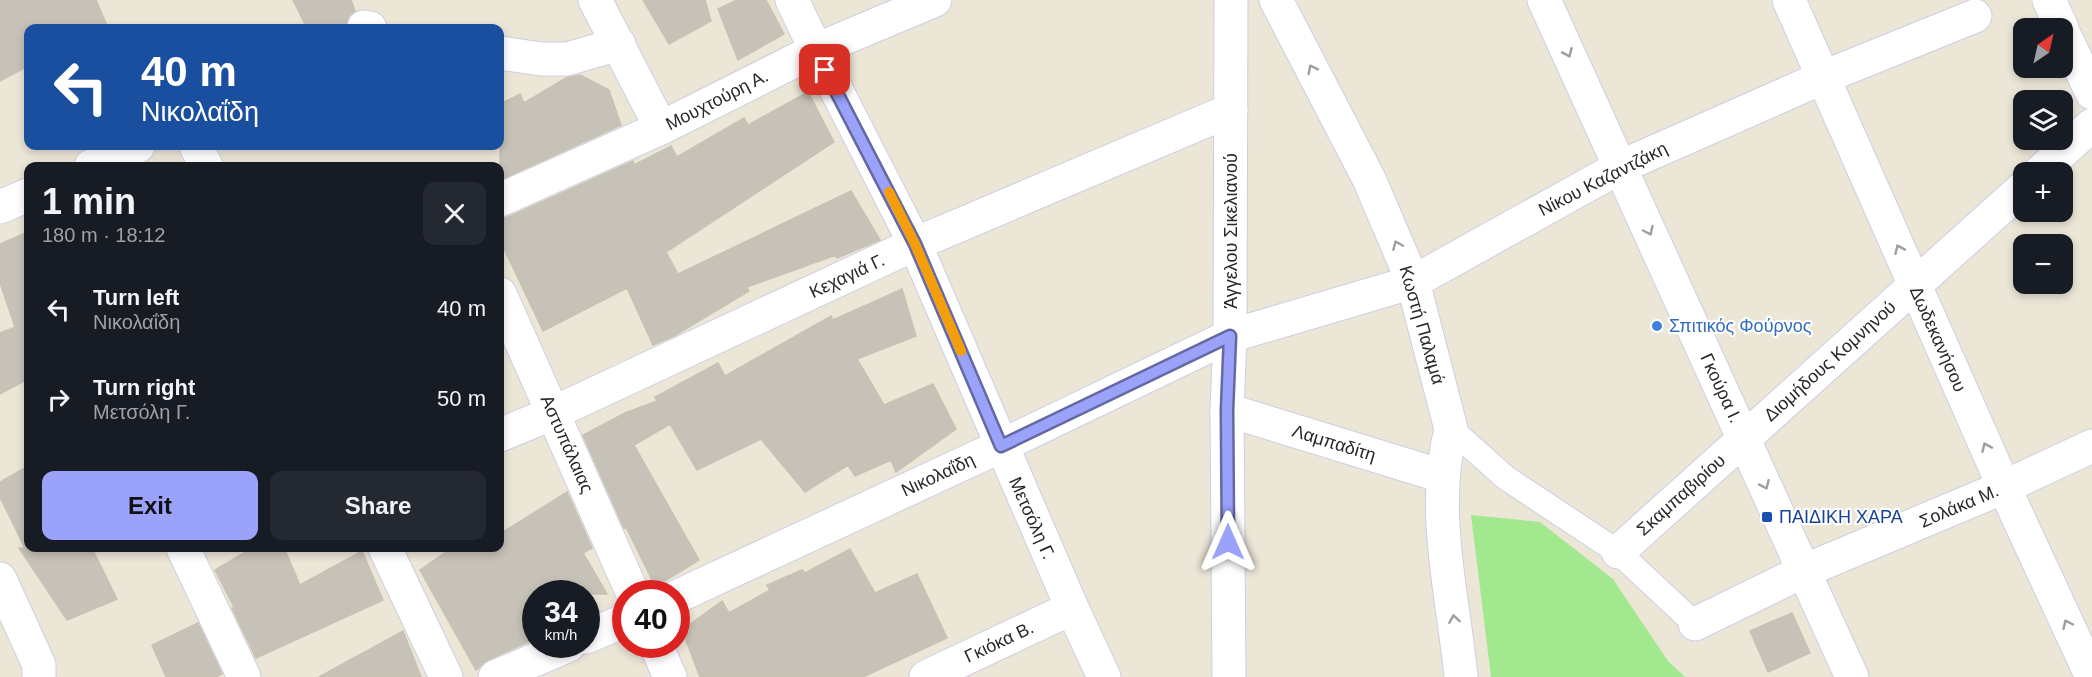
<!DOCTYPE html>
<meta charset="utf-8">
<style>
:root{--surface:#171b24;--page:#242831;--text:#f1f3f6;--muted:#9ea1a6;--accent:#9ba2fa}
body{margin:0;font-family:Arial,sans-serif;background:var(--page);color:var(--text);height:100vh;display:flex;flex-direction:column;font-size:22px;white-space:nowrap}
*{box-sizing:border-box;margin:0}
p{font-size:20px;color:var(--muted)}
.icon{flex:none;width:33px;height:33px;fill:none;stroke:currentColor;stroke-width:2;stroke-linecap:round;stroke-linejoin:round}
.map{position:relative;flex:1;overflow:hidden}
.details{position:absolute;left:24px;top:162px;width:480px;height:390px;display:flex;flex-direction:column;background:var(--surface);border-radius:12px;box-shadow:0 3px 9px #0003}
.details>*{flex:none}
.guide{position:absolute;left:24px;top:24px;width:480px;height:126px;border-radius:12px;box-shadow:0 3px 9px #0003;background:#1a4fa0;color:#fff;overflow:hidden}
.needle{width:39px;rotate:34deg}
.tools{position:absolute;left:2013px;top:18px;display:grid;gap:12px}
.tools a{display:grid;place-items:center;width:60px;height:60px;border-radius:12px;background:var(--surface);box-shadow:0 3px 9px #0003;font-size:30px}
.speed{position:absolute;left:522px;top:580px;display:flex;gap:12px;font-size:30px;font-weight:700;text-align:center}
.speed>*{display:grid;place-content:center;width:78px;height:78px;border-radius:50%;background:var(--surface);box-shadow:0 3px 9px #0003;line-height:1}
.speed small{font-size:15px;font-weight:400}
.speed .limit{border:9px solid #d22;background:#fff;color:#111}
.pin{position:absolute;display:grid;place-items:center;width:51px;height:51px;color:#fff;margin:-26px;border-radius:12px;box-shadow:0 3px 9px #0006}
.me{position:absolute;width:66px;margin:-33px;rotate:0deg;stroke-linejoin:round;filter:drop-shadow(0 0 4px #0008)}
.turn{display:flex;align-items:center;gap:21px;height:126px;padding:0 18px;font-size:27px}
.turn .icon{width:78px;height:78px;stroke-width:2.5}
.turn b{display:block;font-size:42px;line-height:51px}
.round{display:grid;place-items:center;flex:none;width:63px;height:63px;border-radius:12px;background:var(--page)}
.headline{display:flex;align-items:center;justify-content:space-between;height:102px;padding:0 18px}
h1{font-size:36px;font-weight:700;line-height:45px}
.primary-button{display:flex;gap:12px;margin-top:auto;padding:12px 18px}
.primary-button a{flex:1;height:69px;border-radius:12px;background:var(--accent);color:#111;font-size:24px;font-weight:700;line-height:69px;text-align:center}
.primary-button a+a{background:var(--page);color:var(--text)}
ul{padding:0;list-style:none}
li{display:flex;align-items:center;gap:18px;height:90px;padding:0 18px}
li div{flex:1}
li b{display:block;font-size:22px}
li em{font-style:normal}
.map>svg:first-child{display:block}
.green{fill:#a2e88f}
.building{fill:#c7c2b8;stroke:#c7c2b1;stroke-width:1.5}
.lines{fill:none;stroke-linecap:round;stroke-linejoin:round}
.pedestrian-casing{stroke:#cdcee3;stroke-width:26}
.minor-casing{stroke:#cdcee3;stroke-width:35}
.tertiary-casing{stroke:#cdcee3;stroke-width:35}
.pedestrian{stroke:#fff;stroke-width:24}
.minor{stroke:#fff;stroke-width:33}
.tertiary{stroke:#fff;stroke-width:33}
.oneway{stroke:#9e9e9e}
.route-casing{stroke:#6569a2;stroke-width:15}
.route{stroke:#9ba2fa;stroke-width:10}
.slow{stroke:#f59e0b;stroke-width:10}
.shop-dot{fill:#3f7fe0;stroke:#fff;stroke-width:2}
.transit-dot{fill:#1a4fb4;stroke:#fff;stroke-width:2}
.labels{text-anchor:middle;stroke-width:4.5;stroke-linejoin:round;paint-order:stroke}
.street-label{font-size:18px;fill:#282828;stroke:#fff}
.shop-label{font-size:18px;fill:#366cbe;stroke:#fff;text-anchor:start}
.transit-label{font-size:18px;fill:#164399;stroke:#fff;text-anchor:start}
</style>
<div class="map">
<svg width="2092" height="677" viewBox="0 0 2092 677">
<rect width="100%" height="100%" fill="#ece6d7"/>
<path class="green" d="M1471 515 1540 522 1613 579 1668 661 1685 677H1491Z"/>
<path class="building" d="M0 0H96L108 28H28V66L0 81Z
M293 0H351L355 11 349 16 346 23V28H307Z
M643 0H705L711 21 669 44Z
M737 0H766L784 34 738 60 718 9Z
M580 75 609 90 621 125 500 180V104L520 94 524 103 566 78Z
M808 92 834 142 666 252 678 274 851 191 880 240 837 258 836 255 747 287 749 291 674 336 653 345 627 288 543 331 500 240V219L508 217 633 161 634 165 671 146 677 157 744 118 748 125Z
M28 232V379L0 394V333L15 327 0 283V244Z
M902 289 916 336 857 359 884 405 933 384 956 429 896 472 891 460 855 476 848 465 805 492 761 439 697 470 670 424 634 445 699 560 663 582H653L626 527 624 528 583 435 625 413 657 401 655 397 718 363 725 376 831 316 833 320Z
M28 466V548H92L117 599 67 620 19 548H25L0 497V482Z
M567 492 592 548 583 553 607 594H536V638L488 660 476 670 420 570 452 548H500V534Z
M252 548H284L300 585 362 551 383 600 256 658 232 608 234 607 215 570Z
M850 549 875 593 917 574 947 638 863 677H700L682 630 722 601 729 613 770 590 767 585 802 570 805 573Z
M1792 613 1810 653 1768 672 1750 631Z
M198 623 222 674 216 677H166L152 645Z
M403 631 421 677H319Z"/>
<g class="lines">
<g class="pedestrian-casing">
<path id="pedestrian" d="M1451 429 1506 478 1618 552 1695 624"/>
</g>
<g class="minor-casing">
<path id="minor" d="M595 0 661 128
M792 0 816 50 915 244 1072 608 1104 677
M1789 0 2004 487 2092 677
M2049 0 2062 28
M364 27 370 28
M2062 30 2092 93
M500 53 541 59H567L619 44
M196 146 206 166
M91 166 138 146
M2040 172 2092 125
M500 200 661 128 816 50 935 0
M0 207 28 195
M500 294 633 594
M1227 410 1442 476
M500 435 553 413 915 244 1231 110
M183 548 244 677
M385 548 446 677
M1618 552 2024 187
M0 579 39 665V677
M676 597 1001 446 1230 336 1413 282 1620 167 1824 77 1975 16
M1695 624 1804 571 2004 487 2092 446
M586 637 626 620
M656 645 670 677
M495 677 569 645
M926 677 1072 608"/>
</g>
<g class="tertiary-casing">
<path id="tertiary" d="M1276 0 1369 179 1413 282 1451 429C1430 512 1453 594 1461 677
M1544 0 1852 677
M1229 677 1227 410 1230 336 1231 0"/>
</g>
<use href="#pedestrian" class="pedestrian"/>
<use href="#minor" class="minor"/>
<use href="#tertiary" class="tertiary"/>
</g>
<defs><path id="oneway-chevron" d="M-2-3.5L2.5 0L-2 3.5" fill="none" stroke-width="1.6" stroke-linecap="round" stroke-linejoin="round" transform="scale(1.5)"/></defs>
<g class="oneway">
<use href="#oneway-chevron" transform="translate(1568 53) rotate(66)"/>
<use href="#oneway-chevron" transform="translate(1312 69) rotate(-117)"/>
<use href="#oneway-chevron" transform="translate(1649 231) rotate(65)"/>
<use href="#oneway-chevron" transform="translate(1397 245) rotate(-113)"/>
<use href="#oneway-chevron" transform="translate(1899 249) rotate(-114)"/>
<use href="#oneway-chevron" transform="translate(1986 447) rotate(-114)"/>
<use href="#oneway-chevron" transform="translate(1765 485) rotate(66)"/>
<use href="#oneway-chevron" transform="translate(1454 619) rotate(-99)"/>
<use href="#oneway-chevron" transform="translate(2067 624) rotate(-115)"/>
</g>
<g class="lines">
<g class="route-casing">
<path id="route" d="M825 70 915 244 1001 446 1230 336 1227 410 1228 542"/>
</g>
<use href="#route" class="route"/>
<path class="slow" d="M889 192 915 244 961 351"/>
</g>
<circle class="shop-dot" cx="1657" cy="326" r="6"/>
<rect class="transit-dot" x="1761" y="511" width="12" height="12" rx="3"/>
<g class="labels">
<g class="street-label">
<text transform="translate(717 100) rotate(-27)" y="6">Μουχτούρη Α.</text>
<text transform="translate(1603 179) rotate(-27)" y="6">Νίκου Καζαντζάκη</text>
<text transform="translate(1231 231) rotate(-90)" y="6">Άγγελου Σικελιανού</text>
<text transform="translate(847 276) rotate(-25)" y="6">Κεχαγιά Γ.</text>
<text transform="translate(1422 325) rotate(74)" y="6">Κωστή Παλαμά</text>
<text transform="translate(1938 339) rotate(66)" y="6">Δωδεκανήσου</text>
<text transform="translate(1830 361) rotate(-42)" y="6">Διομήδους Κομνηνού</text>
<text transform="translate(1721 388) rotate(65)" y="6">Γκούρα Ι.</text>
<text transform="translate(1334 443) rotate(17)" y="6">Λαμπαδίτη</text>
<text transform="translate(567 444) rotate(66)" y="6">Αστυπάλαιας</text>
<text transform="translate(938 475) rotate(-25)" y="6">Νικολαΐδη</text>
<text transform="translate(1681 495) rotate(-42)" y="6">Σκαμπαβιρίου</text>
<text transform="translate(1959 506) rotate(-23)" y="6">Σολάκα Μ.</text>
<text transform="translate(1032 518) rotate(66)" y="6">Μετσόλη Γ.</text>
<text transform="translate(999 642) rotate(-25)" y="6">Γκιόκα Β.</text>
</g>
<g class="shop-label">
<text x="1669" y="332">Σπιτικός Φούρνος</text>
</g>
<g class="transit-label">
<text x="1779" y="523">ΠΑΙΔΙΚΗ ΧΑΡΑ</text>
</g>
</g>
</svg>
<div class="tools">
<a><svg class="needle" viewBox="-14 -14 28 28"><path d="M0-13l5 13h-10z" fill="#e53935"/><path d="M0 13l5-13h-10z" fill="#9ea1a6"/></svg></a>
<a><svg class="icon" aria-label="layers" viewBox="0 0 24 24"><path d="M12 4l9 5-9 5-9-5zM3 14l9 5 9-5"/></svg></a>
<a>+</a>
<a>−</a>
</div>
<div class="speed"><div>34<small>km/h</small></div><div class="limit">40</div></div>
<div class="pin" style="left:825px;top:70px;background:#d93025"><svg class="icon" aria-label="arrive" viewBox="0 0 24 24"><path d="M6 21V4h12l-3 4 3 4H6"/></svg></div>
<svg class="me" style="left:1228px;top:542px" viewBox="-20 -20 40 40"><path d="M0-17L14 15 0 8-14 15z" fill="#9ba2fa" stroke="#fff" stroke-width="4"/></svg>
<div class="guide">
<div class="turn"><svg class="icon" aria-label="left" viewBox="0 0 24 24"><path d="M17 20v-9H6M10 6l-5 5 5 5"/></svg><div><b>40 m</b>Νικολαΐδη</div></div>
</div>
<section class="details">
<div class="headline"><div><h1>1 min</h1><p>180 m · 18:12</p></div><a class="round"><svg class="icon" aria-label="close" viewBox="0 0 24 24"><path d="M6 6l12 12M18 6L6 18"/></svg></a></div>
<ul>
<li><svg class="icon" aria-label="left" viewBox="0 0 24 24"><path d="M17 20v-9H6M10 6l-5 5 5 5"/></svg><div><b>Turn left</b><p>Νικολαΐδη</p></div><em>40 m</em></li>
<li><svg class="icon" aria-label="right" viewBox="0 0 24 24"><path d="M7 20v-9h11M14 6l5 5-5 5"/></svg><div><b>Turn right</b><p>Μετσόλη Γ.</p></div><em>50 m</em></li>
</ul>
<div class="primary-button"><a>Exit</a><a>Share</a></div>
</section>
</div>
